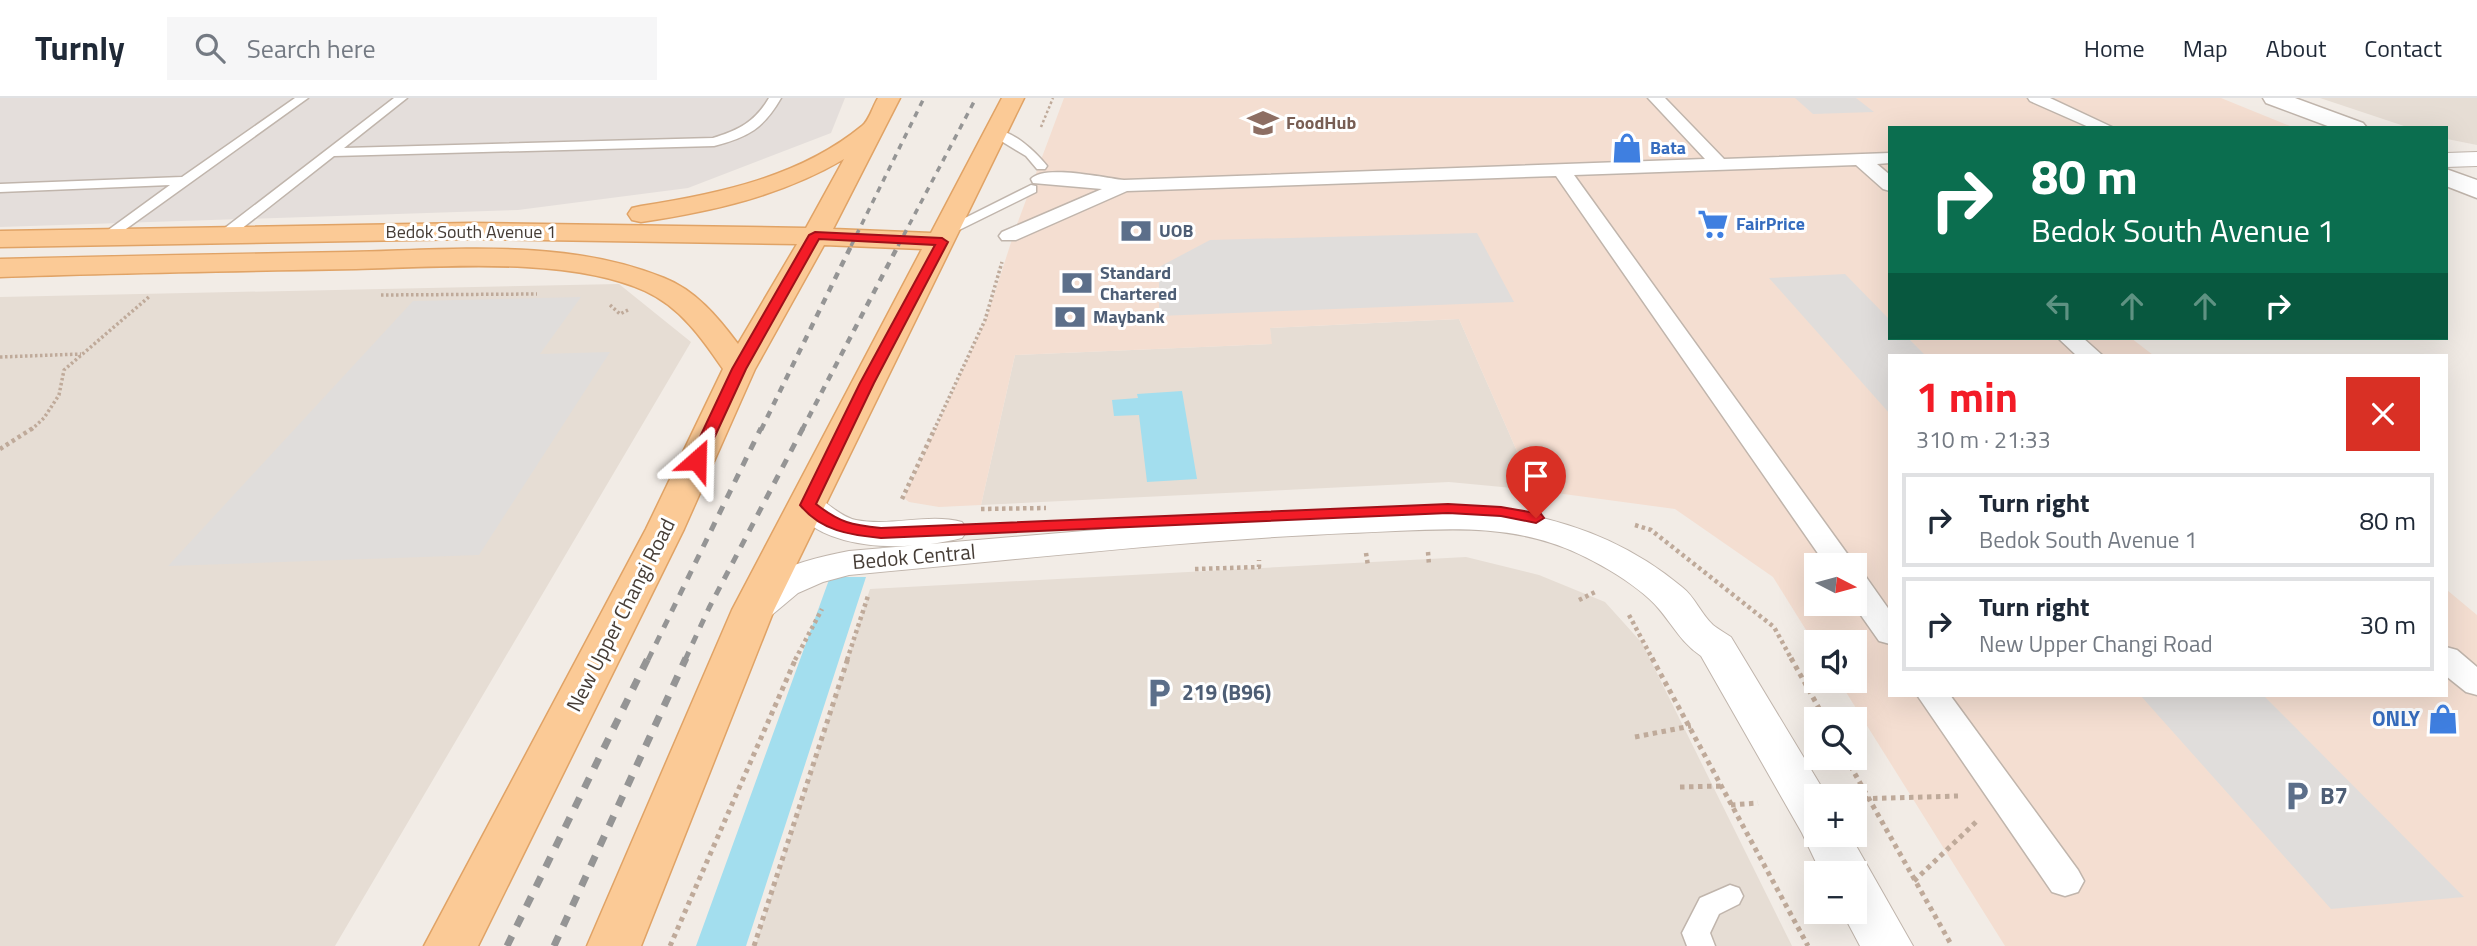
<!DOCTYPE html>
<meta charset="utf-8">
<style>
:root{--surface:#fff;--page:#f6f6f7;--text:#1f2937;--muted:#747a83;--line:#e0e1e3;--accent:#f31c27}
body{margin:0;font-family:"Titillium Web",sans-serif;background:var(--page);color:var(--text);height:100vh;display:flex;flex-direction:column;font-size:26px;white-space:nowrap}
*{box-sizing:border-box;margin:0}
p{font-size:23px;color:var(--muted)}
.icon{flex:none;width:38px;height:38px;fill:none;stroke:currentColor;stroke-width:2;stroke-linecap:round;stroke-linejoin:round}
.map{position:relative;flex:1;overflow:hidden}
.drawer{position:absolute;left:1888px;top:256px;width:560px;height:343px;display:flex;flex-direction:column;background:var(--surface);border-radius:0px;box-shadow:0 7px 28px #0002}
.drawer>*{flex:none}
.top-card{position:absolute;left:1888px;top:28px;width:560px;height:214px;border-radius:0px;box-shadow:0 7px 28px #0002;background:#0b6e4f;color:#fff;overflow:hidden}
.needle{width:46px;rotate:96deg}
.controls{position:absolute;left:1804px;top:455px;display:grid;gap:14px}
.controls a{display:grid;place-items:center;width:63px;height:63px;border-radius:0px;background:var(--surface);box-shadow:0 7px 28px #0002;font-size:35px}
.pin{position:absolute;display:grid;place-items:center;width:60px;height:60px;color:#fff;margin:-72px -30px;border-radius:50% 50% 50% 0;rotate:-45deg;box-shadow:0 0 7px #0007}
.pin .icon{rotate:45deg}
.me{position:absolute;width:77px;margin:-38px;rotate:25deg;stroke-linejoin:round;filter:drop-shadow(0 0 5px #0008)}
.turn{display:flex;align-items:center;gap:24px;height:147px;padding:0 28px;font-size:32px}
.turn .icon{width:91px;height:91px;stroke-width:2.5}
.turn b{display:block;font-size:49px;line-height:60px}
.lanes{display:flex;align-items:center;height:66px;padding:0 28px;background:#0003;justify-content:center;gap:35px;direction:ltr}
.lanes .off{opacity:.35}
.round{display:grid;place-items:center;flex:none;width:74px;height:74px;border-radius:0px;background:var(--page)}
.headline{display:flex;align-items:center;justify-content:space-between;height:119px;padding:0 28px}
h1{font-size:42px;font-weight:700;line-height:52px;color:var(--accent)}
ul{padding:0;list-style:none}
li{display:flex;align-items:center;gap:21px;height:94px;margin:0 14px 10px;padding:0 14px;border:4px solid var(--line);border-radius:0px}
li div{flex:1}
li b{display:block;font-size:26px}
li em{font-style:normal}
header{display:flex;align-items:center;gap:42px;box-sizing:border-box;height:98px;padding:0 35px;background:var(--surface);border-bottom:2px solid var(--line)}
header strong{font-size:33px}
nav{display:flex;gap:38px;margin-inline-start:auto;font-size:24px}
.search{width:490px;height:63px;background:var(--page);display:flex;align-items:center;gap:18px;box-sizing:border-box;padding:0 24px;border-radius:0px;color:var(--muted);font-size:26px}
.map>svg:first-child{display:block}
.residential{fill:#e6ddd4}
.commercial{fill:#f4ded1;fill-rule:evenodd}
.industrial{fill:#e4dedb}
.parking{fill:#e0dddb}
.water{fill:#a3deee}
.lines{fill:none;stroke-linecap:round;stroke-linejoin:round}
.service-casing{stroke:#c0b5ac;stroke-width:3}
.pedestrian-casing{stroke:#c0b5ac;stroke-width:3}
.minor-casing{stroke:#c0b5ac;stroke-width:2}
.tertiary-casing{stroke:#c0b5ac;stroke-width:3}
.primary-casing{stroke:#e0a366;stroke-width:3}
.path-far3{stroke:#bfaa9a;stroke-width:2.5;stroke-dasharray:2.5 2.5;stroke-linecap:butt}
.path-far2{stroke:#bfaa9a;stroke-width:3.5;stroke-dasharray:2.5 2.5;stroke-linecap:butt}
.path-far1{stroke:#bfaa9a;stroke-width:4.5;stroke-dasharray:3.5 3.5;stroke-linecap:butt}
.path{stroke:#bfaa9a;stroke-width:5;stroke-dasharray:4.5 4.5;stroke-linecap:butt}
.service{fill:#fff;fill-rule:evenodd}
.pedestrian{fill:#fff;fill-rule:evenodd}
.minor{fill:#fff;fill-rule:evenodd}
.tertiary{fill:#fff;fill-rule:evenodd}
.primary{fill:#fbca96;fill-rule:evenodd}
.rail-far3{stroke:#959595;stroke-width:3.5;stroke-dasharray:6 6;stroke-linecap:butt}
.rail-far2{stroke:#959595;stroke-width:4.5;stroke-dasharray:7 7;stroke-linecap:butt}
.rail-far1{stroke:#959595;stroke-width:5;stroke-dasharray:9 9;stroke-linecap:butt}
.rail{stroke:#959595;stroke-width:7;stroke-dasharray:11 11;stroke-linecap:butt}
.route{fill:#f31c27;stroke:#9e1219;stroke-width:2}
.labels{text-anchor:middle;stroke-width:6;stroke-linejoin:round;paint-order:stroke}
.far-education-label{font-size:18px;font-weight:bold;fill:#785e54;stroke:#fff;text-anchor:start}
.far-shop-label{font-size:18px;font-weight:bold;fill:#366cbe;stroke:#fff;text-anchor:start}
.far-service-label{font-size:18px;font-weight:bold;fill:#4e5e75;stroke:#fff;text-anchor:start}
.far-street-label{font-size:18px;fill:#453c35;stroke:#fff}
.street-label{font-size:21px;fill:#453c35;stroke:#fff}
.service-label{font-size:21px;font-weight:bold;fill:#4e5e75;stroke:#fff;text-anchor:start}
.shop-label{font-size:21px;font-weight:bold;fill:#366cbe;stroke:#fff;text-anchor:end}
.near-service-label{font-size:24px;font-weight:bold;fill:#4e5e75;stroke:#fff;text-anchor:start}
</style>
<header>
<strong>Turnly</strong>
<div class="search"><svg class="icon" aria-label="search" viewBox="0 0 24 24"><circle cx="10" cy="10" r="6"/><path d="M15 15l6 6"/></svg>Search here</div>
<nav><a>Home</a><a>Map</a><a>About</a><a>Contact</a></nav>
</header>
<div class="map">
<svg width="2477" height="848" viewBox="0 0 2477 848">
<rect width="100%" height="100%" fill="#f2ece6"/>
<path class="residential" d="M2320 0H2477V47L2447 41 2446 30H2410Z
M619 186 691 244 335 848H0V199Z
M1459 221 1534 392 1449 384 981 407 1015 257 1271 246 1270 230Z
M1466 459 1539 477 1605 504 1642 545 1792 848H755L870 491Z"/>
<path class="commercial" d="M1064 0H2221L2295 30H1890V240H2131L2153 257H1890V597H2446L2447 492 2477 517V848H2005L1839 583H1855V544H1816V548L1773 479 1675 411 1534 392 1459 221 1270 230 1272 246 1015 257 981 407 939 409 909 404 904 400 986 222 1016 129ZM1816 467H1855V506H1816Z"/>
<path class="industrial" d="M0 0H845L831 35 688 90 518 112 0 129Z"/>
<path class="parking" d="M1795 0H1856L1874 14 1813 16Z
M1477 135 1514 204 1159 218V169L1210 142Z
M1845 176 1890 222V240H1908L1925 257H1890V316L1769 180Z
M581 199 540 256 610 254 479 457 168 468 413 203Z
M2140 597H2263L2464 799 2331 811Z"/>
<path class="water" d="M1182 293 1197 381 1147 384 1139 317 1114 318 1112 302 1138 300 1137 296Z
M830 479H866L746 848H696Z"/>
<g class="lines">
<g class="service-casing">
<path id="service" d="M295 0H308L112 141H102L100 138 170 87 0 94V86L182 79Z
M394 0H407L344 50 713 40C739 32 755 24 769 0H781C763 31 748 39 714 48L334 58 231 139H221V133Z
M993 32C1012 31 1036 54 1047 68L1045 71H1037L1026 58 993 38Z
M1031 87 1036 88V94L953 135 948 136 941 132Z
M1730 787 1739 790 1743 798 1739 806 1719 816 1710 835 1715 848H1687L1682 835 1700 800Z"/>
</g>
<g class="pedestrian-casing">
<path id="pedestrian" d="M1648 0H1665L1724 61 1890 55V65L1877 66 1890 77V93L1883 91 1856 67 1574 77 1851 461 1856 467 1855 468 1826 467 1556 78 1127 93 1016 142H1002L999 138 1002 134 1102 91 1033 85 1031 81C1043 66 1105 80 1124 82L1705 61Z
M2028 0H2050L2114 30H2091L2030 3Z
M2058 240H2083L2102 257H2076Z
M1855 477 1866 479 1890 513V546L1879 543 1853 506Z
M2446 549 2457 552 2477 569V597L2466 594 2446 578Z
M1917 597H1950L2078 772 2084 783 2078 794 2065 798 2052 794Z"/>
</g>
<g class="minor-casing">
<path id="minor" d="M2477 54V68L2446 69V55Z
M808 396C827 401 837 418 856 422 891 429 928 415 962 424L968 432 962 440C910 453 824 456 790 407L795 399Z
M1468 409C1547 414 1621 438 1682 489 1695 499 1701 516 1713 527 1718 531 1725 535 1731 539L1827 698H1816V737H1850L1913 848H1860L1842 814H1855V775H1821L1802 735 1701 558C1681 544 1674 529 1659 511 1637 485 1584 455 1551 445 1487 424 1418 433 1351 435 1184 442 1016 462 849 477L823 484 798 495 767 521 753 525 739 521 733 512C758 473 807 461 849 453L1283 416Z"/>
</g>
<g class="tertiary-casing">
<path id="tertiary" d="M2263 0H2295L2363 25 2367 30H2333L2266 5Z
M2446 71 2477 82V100L2446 88Z"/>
</g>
<g class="primary-casing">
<path id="primary" d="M878 0H900L833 131 931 135 1002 0H1024L774 512 641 848H587L732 512 922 151 824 147 755 271 684 431 478 848H424L646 431 723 271C702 240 680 209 645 193 568 158 440 169 356 171 237 173 119 175 0 179V161C116 158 233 156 349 154 452 152 567 140 664 180 695 192 718 219 738 246L797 146 471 141 0 149V133L471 125 806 130 844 61C781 98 713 113 641 124L632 122 628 116 632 110 641 108C718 96 800 79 862 28 869 23 873 8 878 0Z"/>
</g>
<path class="path-far3" d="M1041 29 1053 0"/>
<path class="path-far2" d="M381 197 537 196
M610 207 620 216 628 212
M0 259 81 256
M31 332 44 320 59 297 64 272 150 198
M934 332 985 222 1002 164"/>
<path class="path-far1" d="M0 351 33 330
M902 401 935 330
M981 411 1046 410
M1635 427 1651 432 1774 529 1792 562
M1428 454 1429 467
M1366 455 1368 468
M1195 471 1259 469V462
M1579 502 1597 493
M1629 517 1653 562
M795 562 822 511
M847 562 868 498"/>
<path class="path" d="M1652 560 1808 848
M1791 560 1825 621
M1635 639 1691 628
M1846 660 1952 848
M1680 689 1722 688
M1855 701 1958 698
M1731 707 1758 705
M1914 783 1976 724
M670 848 796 560
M754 848 848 560"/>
<use href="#service" class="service"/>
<use href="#pedestrian" class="pedestrian"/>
<use href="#minor" class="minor"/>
<use href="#tertiary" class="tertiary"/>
<use href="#primary" class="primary"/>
<path class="rail-far3" d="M851 148 924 0
M898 148 976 0"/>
<path class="rail-far2" d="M761 332 852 146
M802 332 899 146"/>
<path class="rail-far1" d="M648 562 761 330
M685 562 709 510 803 330"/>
<path class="rail" d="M507 848 648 560
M554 848 686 560"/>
</g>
<path class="route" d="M815 134 942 140 948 144 874 285 816 406C840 425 852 427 881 430L1448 406 1501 409 1541 416 1544 420 1536 425 1501 418 1448 415 881 440C850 437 821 433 800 407L860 285 935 147 819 141 746 271 704 362 697 367 689 362 732 271 809 137Z"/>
<defs>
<g id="school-bare" transform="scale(2.415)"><path d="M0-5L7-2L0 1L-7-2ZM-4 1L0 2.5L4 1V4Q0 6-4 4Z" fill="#8d6e63" stroke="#fff" stroke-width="2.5" paint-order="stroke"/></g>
<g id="shop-bare" transform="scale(2.415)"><path d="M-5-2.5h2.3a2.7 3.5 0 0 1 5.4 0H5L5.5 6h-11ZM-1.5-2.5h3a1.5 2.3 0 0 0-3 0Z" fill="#3f7fe0" stroke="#fff" stroke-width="2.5" paint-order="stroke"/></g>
<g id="supermarket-bare" transform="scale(2.415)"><path d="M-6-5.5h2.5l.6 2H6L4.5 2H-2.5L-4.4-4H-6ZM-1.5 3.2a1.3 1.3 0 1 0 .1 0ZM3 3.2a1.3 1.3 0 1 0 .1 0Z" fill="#3f7fe0" stroke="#fff" stroke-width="2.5" paint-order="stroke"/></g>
<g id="bank-bare" transform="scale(2.415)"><path d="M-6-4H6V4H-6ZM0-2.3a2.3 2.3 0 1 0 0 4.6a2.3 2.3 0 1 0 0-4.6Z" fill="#5c6f8a" stroke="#fff" stroke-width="2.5" paint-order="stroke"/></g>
<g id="parking-bare" transform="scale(2.415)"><path d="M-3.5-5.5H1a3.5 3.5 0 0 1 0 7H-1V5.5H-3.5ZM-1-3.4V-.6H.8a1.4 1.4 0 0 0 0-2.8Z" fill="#5c6f8a" stroke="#fff" stroke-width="2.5" paint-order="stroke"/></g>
</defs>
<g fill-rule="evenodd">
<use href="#school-bare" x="1263" y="25"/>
<use href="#shop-bare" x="1627" y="50"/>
<use href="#supermarket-bare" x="1713" y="126"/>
<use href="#bank-bare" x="1136" y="133"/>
<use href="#bank-bare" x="1077" y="185"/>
<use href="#bank-bare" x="1070" y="219"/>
<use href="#parking-bare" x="1159" y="595"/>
<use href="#shop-bare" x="2443" y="621"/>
<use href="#parking-bare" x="2297" y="698"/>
</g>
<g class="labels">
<g class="far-education-label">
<text x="1286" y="31">FoodHub</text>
</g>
<g class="far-shop-label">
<text x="1650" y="56">Bata</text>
<text x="1736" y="132">FairPrice</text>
</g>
<g class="far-service-label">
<text x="1159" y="139">UOB</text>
<text x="1100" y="181">Standard<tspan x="1100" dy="21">Chartered</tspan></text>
<text x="1093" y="225">Maybank</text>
</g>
<g class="far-street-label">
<text x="471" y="140">Bedok South Avenue 1</text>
</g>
<g class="street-label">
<text transform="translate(914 459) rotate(-5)" y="7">Bedok Central</text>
<text transform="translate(621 517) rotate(-63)" y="7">New Upper Changi Road</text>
</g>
<g class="service-label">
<text x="1182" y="602">219 (B96)</text>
</g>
<g class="shop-label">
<text x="2420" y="628">ONLY</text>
</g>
<g class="near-service-label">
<text x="2320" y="706">B7</text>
</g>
</g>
</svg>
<div class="controls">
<a><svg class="needle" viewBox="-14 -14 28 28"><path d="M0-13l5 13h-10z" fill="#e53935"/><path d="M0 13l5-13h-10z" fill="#747a83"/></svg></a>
<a><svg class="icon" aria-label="sound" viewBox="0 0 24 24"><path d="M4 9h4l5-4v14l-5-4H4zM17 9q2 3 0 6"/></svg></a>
<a><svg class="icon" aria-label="search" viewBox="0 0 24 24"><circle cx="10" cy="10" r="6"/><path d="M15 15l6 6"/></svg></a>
<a>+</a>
<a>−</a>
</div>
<div class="pin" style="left:1536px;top:420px;background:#d93025"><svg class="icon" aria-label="arrive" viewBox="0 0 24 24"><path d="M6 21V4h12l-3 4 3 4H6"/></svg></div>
<svg class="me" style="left:697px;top:362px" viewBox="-20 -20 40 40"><path d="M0-17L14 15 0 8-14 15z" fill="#f31c27" stroke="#fff" stroke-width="4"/></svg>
<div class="top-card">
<div class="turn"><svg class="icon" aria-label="right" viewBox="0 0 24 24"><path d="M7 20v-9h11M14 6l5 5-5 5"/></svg><div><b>80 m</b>Bedok South Avenue 1</div></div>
<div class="lanes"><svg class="icon off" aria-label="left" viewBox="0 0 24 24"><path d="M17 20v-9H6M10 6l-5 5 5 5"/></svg><svg class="icon off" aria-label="ahead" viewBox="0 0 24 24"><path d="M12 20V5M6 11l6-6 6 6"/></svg><svg class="icon off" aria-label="ahead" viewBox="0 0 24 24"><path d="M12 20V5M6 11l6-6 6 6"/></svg><svg class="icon" aria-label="right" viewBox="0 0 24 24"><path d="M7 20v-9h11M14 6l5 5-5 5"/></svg></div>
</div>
<section class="drawer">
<div class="headline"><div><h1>1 min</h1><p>310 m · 21:33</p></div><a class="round" style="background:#d93025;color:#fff"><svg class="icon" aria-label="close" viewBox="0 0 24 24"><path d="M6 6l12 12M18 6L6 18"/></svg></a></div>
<ul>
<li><svg class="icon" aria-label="right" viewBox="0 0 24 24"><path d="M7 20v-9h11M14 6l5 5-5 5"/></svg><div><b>Turn right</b><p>Bedok South Avenue 1</p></div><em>80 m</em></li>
<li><svg class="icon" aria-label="right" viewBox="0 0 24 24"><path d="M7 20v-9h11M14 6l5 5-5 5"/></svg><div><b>Turn right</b><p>New Upper Changi Road</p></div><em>30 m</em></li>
</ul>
</section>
</div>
